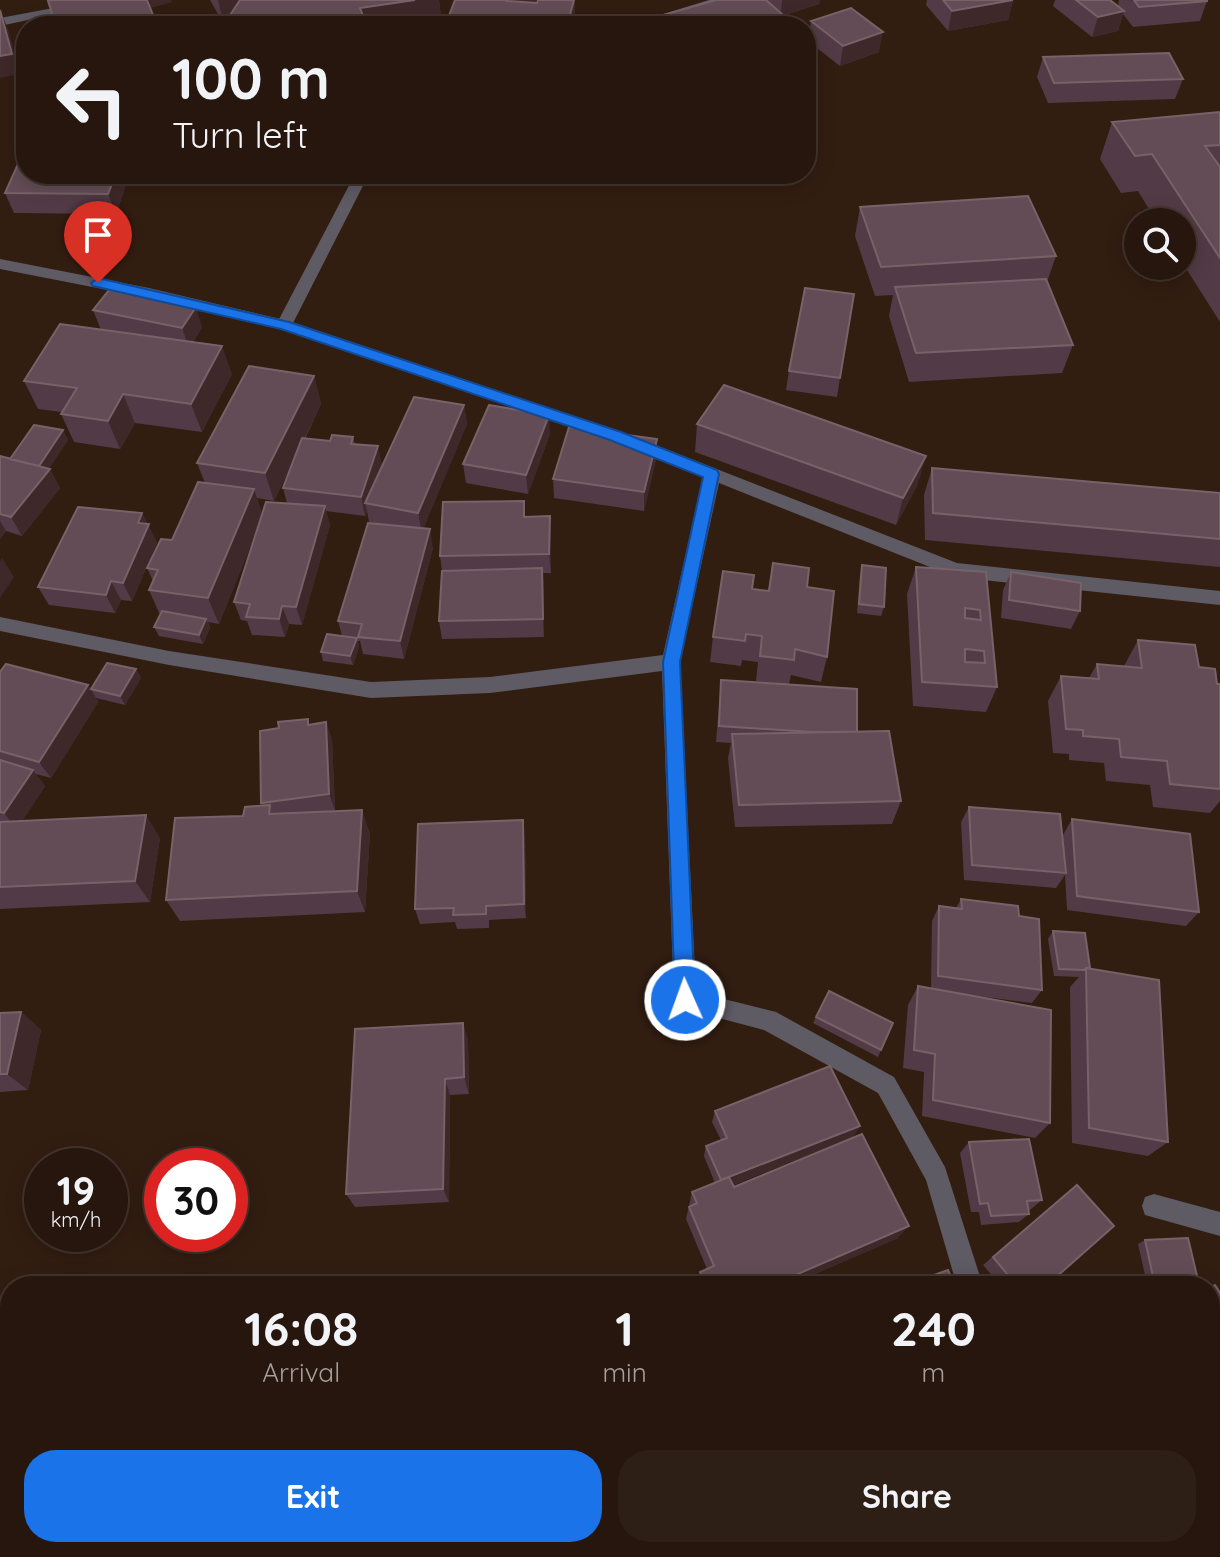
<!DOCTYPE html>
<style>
:root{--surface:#26160d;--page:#2e1f16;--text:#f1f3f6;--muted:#a49f9d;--line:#42352e;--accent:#1a73e8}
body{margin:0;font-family:Quicksand,sans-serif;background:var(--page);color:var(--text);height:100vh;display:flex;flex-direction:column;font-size:30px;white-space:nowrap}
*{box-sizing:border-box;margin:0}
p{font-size:26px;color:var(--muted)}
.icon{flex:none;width:44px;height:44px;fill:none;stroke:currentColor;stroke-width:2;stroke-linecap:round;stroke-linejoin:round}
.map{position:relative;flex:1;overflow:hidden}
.sheet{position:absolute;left:0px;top:1276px;width:1220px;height:282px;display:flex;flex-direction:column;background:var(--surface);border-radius:32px 32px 0 0;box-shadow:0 4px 20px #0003,0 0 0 2px var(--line)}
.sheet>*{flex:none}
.top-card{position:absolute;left:16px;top:16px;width:800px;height:168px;border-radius:32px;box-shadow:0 4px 20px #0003,0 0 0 2px var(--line);background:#26160d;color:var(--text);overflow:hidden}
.fabs{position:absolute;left:1124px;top:208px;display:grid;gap:16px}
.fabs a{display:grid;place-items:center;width:72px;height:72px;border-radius:50%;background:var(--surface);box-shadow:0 4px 20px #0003,0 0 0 2px var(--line);font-size:40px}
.speed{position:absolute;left:24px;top:1148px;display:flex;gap:16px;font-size:40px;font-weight:700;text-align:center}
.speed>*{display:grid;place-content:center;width:104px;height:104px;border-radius:50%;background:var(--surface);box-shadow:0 4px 20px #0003,0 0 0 2px var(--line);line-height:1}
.speed small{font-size:20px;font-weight:400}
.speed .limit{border:12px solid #d22;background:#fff;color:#111}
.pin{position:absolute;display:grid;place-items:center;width:68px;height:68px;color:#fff;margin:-82px -34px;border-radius:50% 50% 50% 0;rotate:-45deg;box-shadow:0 0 8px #0007}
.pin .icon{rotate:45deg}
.me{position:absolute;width:88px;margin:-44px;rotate:358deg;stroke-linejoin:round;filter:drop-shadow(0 0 6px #0008)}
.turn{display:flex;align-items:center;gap:28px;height:168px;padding:0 24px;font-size:36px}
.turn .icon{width:104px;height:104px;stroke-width:2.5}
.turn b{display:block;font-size:56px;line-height:68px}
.eta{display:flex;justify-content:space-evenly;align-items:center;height:136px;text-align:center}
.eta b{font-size:48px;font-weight:700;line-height:56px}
.action{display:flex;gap:16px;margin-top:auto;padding:16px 24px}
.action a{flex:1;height:92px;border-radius:32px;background:var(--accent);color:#fff;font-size:32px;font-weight:700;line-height:92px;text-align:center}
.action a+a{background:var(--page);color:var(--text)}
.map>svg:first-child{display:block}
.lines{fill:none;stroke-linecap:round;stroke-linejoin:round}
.service{fill:#5e5b65;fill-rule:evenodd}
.minor{fill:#5e5b65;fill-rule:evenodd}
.wall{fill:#523b46;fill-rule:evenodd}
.shaded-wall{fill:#3f282a}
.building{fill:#634c55;stroke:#786268;stroke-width:2;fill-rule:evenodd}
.route{fill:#1a73e8;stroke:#114b97;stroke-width:2}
</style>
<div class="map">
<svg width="1220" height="1557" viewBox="0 0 1220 1557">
<rect width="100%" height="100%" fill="#321d11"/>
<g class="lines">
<path class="service" d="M355 174H369L292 325 289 329H279L276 325Z"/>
<path class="minor" d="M96 0H121L0 26V18Z
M550 0H562L575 19 586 26 567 25Z
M709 0H729L645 26H625Z
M0 259 149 288 289 321 622 432 957 563 1220 591V605L955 577 719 483 680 662 696 992 776 1012 894 1077 945 1167 983 1286H957L926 1180 878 1093 764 1030 677 1007 674 1000 662 671 490 693 371 698 169 665 0 631V617L169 651 371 682 490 677 663 655 703 477 610 440 280 329 149 298 0 269Z
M1154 1194 1220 1212V1236L1145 1215 1142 1206 1145 1197Z
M1031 1548H1059L1061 1557H1033Z"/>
</g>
<path class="wall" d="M210 0H439L442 26H223L224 25Z
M716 0H820L819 4 782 16 781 26H663V15Z
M927 0H1013L1008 20 948 31 926 5Z
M1055 0H1110L1118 6 1119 0 1207 1 1200 21 1133 27 1123 14 1118 31 1092 37 1053 6Z
M811 21 879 52 840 66 808 41Z
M1043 57 1183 79 1175 99 1048 103 1037 77Z
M1220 112V322L1182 262V222H1157L1138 191 1121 193 1100 159 1112 122Z
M26 174H122L126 185 116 214 14 213 5 193Z
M860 207 1056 256 1047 282 1073 345 1062 373 909 382 889 316 893 295 875 296 855 236Z
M93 310 202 327 193 342 232 374 202 432 135 423 120 449 74 442 61 414 62 412 38 409 24 381 101 330Z
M789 371 840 378 837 397 786 390Z
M314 376 321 404 305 439 330 441 353 437 355 444 382 466 464 405 467 424 423 529 433 548 404 659 363 654 360 641H358L359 647 353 665 323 661 321 652 342 636 338 621 382 525 369 522 367 511 365 516 326 511 330 525 302 625 289 624 285 637 252 635 247 621 241 620 234 602 258 527 219 624 208 622 210 628 203 644 159 636 154 627 160 615 149 590 153 581 147 568 172 540 205 483 197 463ZM292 464 283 488 287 503 262 515 257 498 274 501Z
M697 424 918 484 896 525 695 452Z
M63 430 68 440 49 468 60 488 22 536 6 531 0 539V456L10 459Z
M550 434 528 494 466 483 463 464Z
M656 459 644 511 554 498 553 479Z
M932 468 1220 493V567L925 540 924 495Z
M142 513 157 543 132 601 121 600 115 613 49 605 38 587Z
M525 516 551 535V573H543L544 637 442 639 439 621 442 571 440 556Z
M773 563 807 587 827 657 821 682 791 675 789 684 857 732 901 801 892 824 735 827 728 758 731 743 716 742 721 680 772 683 756 681 758 662 742 660 741 666 710 662 713 637 752 589 768 591Z
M862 565 884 607 881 616 857 613 860 574Z
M916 567 986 572 997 687 986 712 913 706 907 594Z
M1011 572 1080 611 1071 629 1001 618 1003 590Z
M1138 640 1199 667 1217 684H1220V801L1210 813 1153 807 1150 785 1106 781 1104 763 1069 760V754L1053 753 1048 701 1061 676 1089 678 1097 664 1124 666Z
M136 669 141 678 125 705 96 698 91 689Z
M0 672 88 685 98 702 51 778 36 774 45 786 22 821 160 838 150 902 0 909Z
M310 724 332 739 335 810 321 812 370 833 365 912 180 921 166 900 243 816 262 806 261 803Z
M969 807 1063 835 1072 819 1199 912 1186 926 1067 910 1065 875 1056 888 964 880 961 822Z
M525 836 526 918 489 920V928L457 929 455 922 420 924 415 909Z
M961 899 1019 916 1042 990 1032 1003 954 993 1050 1123 1035 1138 922 1116 924 1072 903 1068 908 1005 918 986 931 988 932 921 939 906 956 908Z
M1053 931 1090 968 1168 1142 1148 1156 1072 1143 1070 987 1079 977 1054 976 1048 939Z
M21 1012 41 1030 28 1090 0 1092V1093V1013Z
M816 1017 881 1050 878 1057 813 1023Z
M463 1023 468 1041 469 1094 450 1095 449 1202 355 1207 346 1194Z
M715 1111 854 1136 733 1185 734 1187 898 1238 787 1286H698L696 1282 700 1272 707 1269 686 1219 692 1192 715 1183 704 1156 706 1146 721 1140 712 1122Z
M969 1142 1042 1200 1031 1209 1029 1210V1214L1019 1222 981 1225 979 1212H971L960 1153Z
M1065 1194 1046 1286H1001L983 1265Z
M1145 1240 1198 1280 1190 1284H1147L1138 1244Z
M1210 1287 1220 1293V1394L1210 1378Z
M881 1548H996L999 1557H884Z"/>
<path class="shaded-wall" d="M149 0H171L172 2 151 8Z
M218 0H336L224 25Z
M415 0H439L442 26H363L360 8Z
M472 0H536V4Z
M575 0V26H567Z
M782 0H820L819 4 782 16 781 26H742L781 15Z
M1013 0 1008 20 948 31 952 11Z
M0 10 8 29 20 74 0 78Z
M1124 11 1118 31 1092 37 1098 17Z
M90 15 94 26H56L55 22Z
M155 20 156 26H125Z
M883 32 879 52 840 66 843 46Z
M116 174H122L126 185 116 214 108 194Z
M196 307 202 327 189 348 182 328Z
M222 346 232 374 202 432 191 404Z
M314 376 321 404 274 501 265 473Z
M123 394 135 423 120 449 108 421Z
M464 405 467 424 422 532 418 513Z
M549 415 550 434 528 494 526 475Z
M63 430 68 440 43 477 50 469 60 488 22 536 11 517 36 470Z
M657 439 656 459 644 511V492Z
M378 446 382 466 365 503 367 511 365 516 361 497Z
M926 456 918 484 896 525 903 498Z
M254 489 263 516 219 624 208 598Z
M325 506 330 525 302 625 296 607Z
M142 513 157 543 132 601 123 583 138 523Z
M550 516 551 535V573L549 554Z
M0 521 6 531 0 539Z
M430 529 433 548 404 659 400 641Z
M2 558 14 577 0 598V562Z
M542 568 544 587V637L543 619Z
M111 581 121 600 115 613 106 595Z
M282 606 289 624 285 637 279 619Z
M206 619 210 628 203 644 199 635Z
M357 638 359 647 353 665 350 656Z
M136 669 141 678 125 705 120 696Z
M88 685 98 702 51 778 39 762Z
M326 722 332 739 335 810 329 794Z
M33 770 45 786 17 829 4 813Z
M362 810 370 833 365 912 357 891Z
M146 815 160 838 150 902 135 881Z
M523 820 525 836 526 918 524 904Z
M21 1012 41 1030 28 1090 7 1074Z
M463 1023 468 1041 469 1094 464 1077Z
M445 1079 450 1095 449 1202 443 1189Z
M860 1126 854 1136 718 1191 721 1181Z
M909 1226 898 1238 787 1286H770Z
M198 1548H215L209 1557H192Z
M485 1548H490L487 1557H481Z"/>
<path class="building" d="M51 0H147L155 20 125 26H94L90 15 55 22 48 1Z
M240 0H415L360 8 367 26H223Z
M455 0H507V1L537 3 538 0H574L567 26H445Z
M716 0H766L782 14 742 26H674L663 15Z
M943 0H1013L952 11Z
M1076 0H1110L1124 11 1098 17Z
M1134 0H1207V1L1139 7Z
M851 8 883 32 843 46 811 21Z
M0 10 12 54 0 56Z
M1169 53 1183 79 1054 83 1043 57Z
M1220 112V145L1205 146 1220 167V258L1152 154 1135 156 1112 122Z
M18 164H26V174H116L108 194 5 193Z
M1028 196 1056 256 881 267 860 207Z
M1046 279 1073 345 916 353 895 287Z
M805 288 854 294 840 378 789 371Z
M109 290 196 307 182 328 93 310Z
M60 324 222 346 191 404 123 394 108 421 61 414 77 388 24 381Z
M249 366 314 376 265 473 197 463Z
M724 385 926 456 903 498 697 424Z
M414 397 464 405 418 513 365 503Z
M489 405 549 415 526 475 463 464Z
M34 425 63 430 39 466 10 459Z
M569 427 657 439 644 492 553 479Z
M332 435 353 437 351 444 378 446 361 497 283 488 302 438 330 441Z
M0 456 50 469 11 517 0 514Z
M932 468 1220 493V539L933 513Z
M198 482 254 489 208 598 149 590 158 570 147 568 161 539 172 540Z
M524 501V517L550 516 549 554 440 556 443 502Z
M266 502 325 506 296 607 282 606 279 619 246 617 250 604 234 602Z
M78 507 142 513 138 523 149 524 123 583 111 581 106 595 38 587Z
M368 523 430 529 400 641 358 637 362 624 338 621Z
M773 563 809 568 807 587 834 591 827 657 795 649 794 660 760 656 762 636 746 634 745 641 713 637 723 571 754 575 752 589 769 591Z
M862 565 886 568 884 607 859 604Z
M916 567 986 572 997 687 922 682ZM965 608 980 610 981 620 965 618ZM965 649 984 651 985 663 965 662Z
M542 568 543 619 439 621 442 571Z
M1011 572 1081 583 1080 611 1009 600Z
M162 611 206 619 199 635 154 627Z
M327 634 357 638 350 656 321 652Z
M1138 640 1195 645 1199 667 1215 669 1217 684H1220V789L1170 784 1167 761 1121 757 1119 739 1083 736V730L1066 729 1061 676 1099 679 1097 664 1142 668Z
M107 663 136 669 120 696 91 689Z
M6 664 88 685 39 762 0 751V672Z
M721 680 857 689V732H812L719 726Z
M308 719V725L326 722 329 794 261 803 260 731 279 728 278 722Z
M889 731 901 801 739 805 732 734Z
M0 760 33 770 4 813 0 812Z
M270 805 269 814 362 810 357 891 166 900 175 818 243 816 245 807Z
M969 807 1060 814 1066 873 972 865Z
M146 815 135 881 0 887V822Z
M1072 819 1190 834 1199 912 1077 896Z
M523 820 524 904 486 906V914L453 915 454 908 415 909 418 824Z
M961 899 1018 906 1019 916 1039 919 1042 990 938 976 939 906 962 909Z
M1053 931 1085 933 1090 968H1086L1084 970 1059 969Z
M1086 968 1159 980 1168 1142 1089 1128Z
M918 986 1051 1010 1050 1123 933 1100 935 1054 914 1050Z
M829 991 893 1023 881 1050 816 1017Z
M21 1012 7 1074H0V1013Z
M463 1023 464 1077 445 1079 443 1189 346 1194 355 1029Z
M830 1066 860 1126 721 1180 706 1146 727 1138 715 1111Z
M862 1134 909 1226 770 1286H706L700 1272 714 1266 689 1207 697 1203 692 1192 729 1177 734 1187Z
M1029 1139 1042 1200 1027 1201 1029 1214 991 1216 988 1203 980 1204 969 1142Z
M1077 1185 1114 1226 1046 1286H1017L993 1257Z
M1188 1238 1198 1280 1154 1281 1145 1240Z
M948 1270 955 1286H903Z
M378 1279 394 1286H375Z
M1215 1285 1220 1293V1363L1210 1347V1288Z
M1220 1412V1500L1210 1504V1417Z
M105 1548H198L192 1557H99Z
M401 1548H485L481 1557H418Z
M893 1548H996L999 1557H896Z"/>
<path class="route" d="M98 278 289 322 621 432 717 470 719 474 680 662 695 1000 692 1007 685 1010 678 1007 675 1000 663 662 703 477 610 440 281 329 93 286 91 283Z"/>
</svg>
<div class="fabs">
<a><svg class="icon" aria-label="search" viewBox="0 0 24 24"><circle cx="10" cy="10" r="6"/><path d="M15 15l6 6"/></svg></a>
</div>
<div class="speed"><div>19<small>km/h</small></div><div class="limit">30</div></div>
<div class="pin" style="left:98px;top:283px;background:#d93025"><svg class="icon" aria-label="arrive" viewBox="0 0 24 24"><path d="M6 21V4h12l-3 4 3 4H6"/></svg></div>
<svg class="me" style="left:685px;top:1000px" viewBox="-20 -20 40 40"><circle r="17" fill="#1a73e8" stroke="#fff" stroke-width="3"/><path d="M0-11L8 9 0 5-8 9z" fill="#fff"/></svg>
<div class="top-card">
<div class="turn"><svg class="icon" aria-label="left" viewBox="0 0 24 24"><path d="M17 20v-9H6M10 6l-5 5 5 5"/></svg><div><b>100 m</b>Turn left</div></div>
</div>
<section class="sheet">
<div class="eta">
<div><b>16:08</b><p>Arrival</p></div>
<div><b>1</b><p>min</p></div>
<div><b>240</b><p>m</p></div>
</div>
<div class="action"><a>Exit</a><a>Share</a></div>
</section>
</div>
